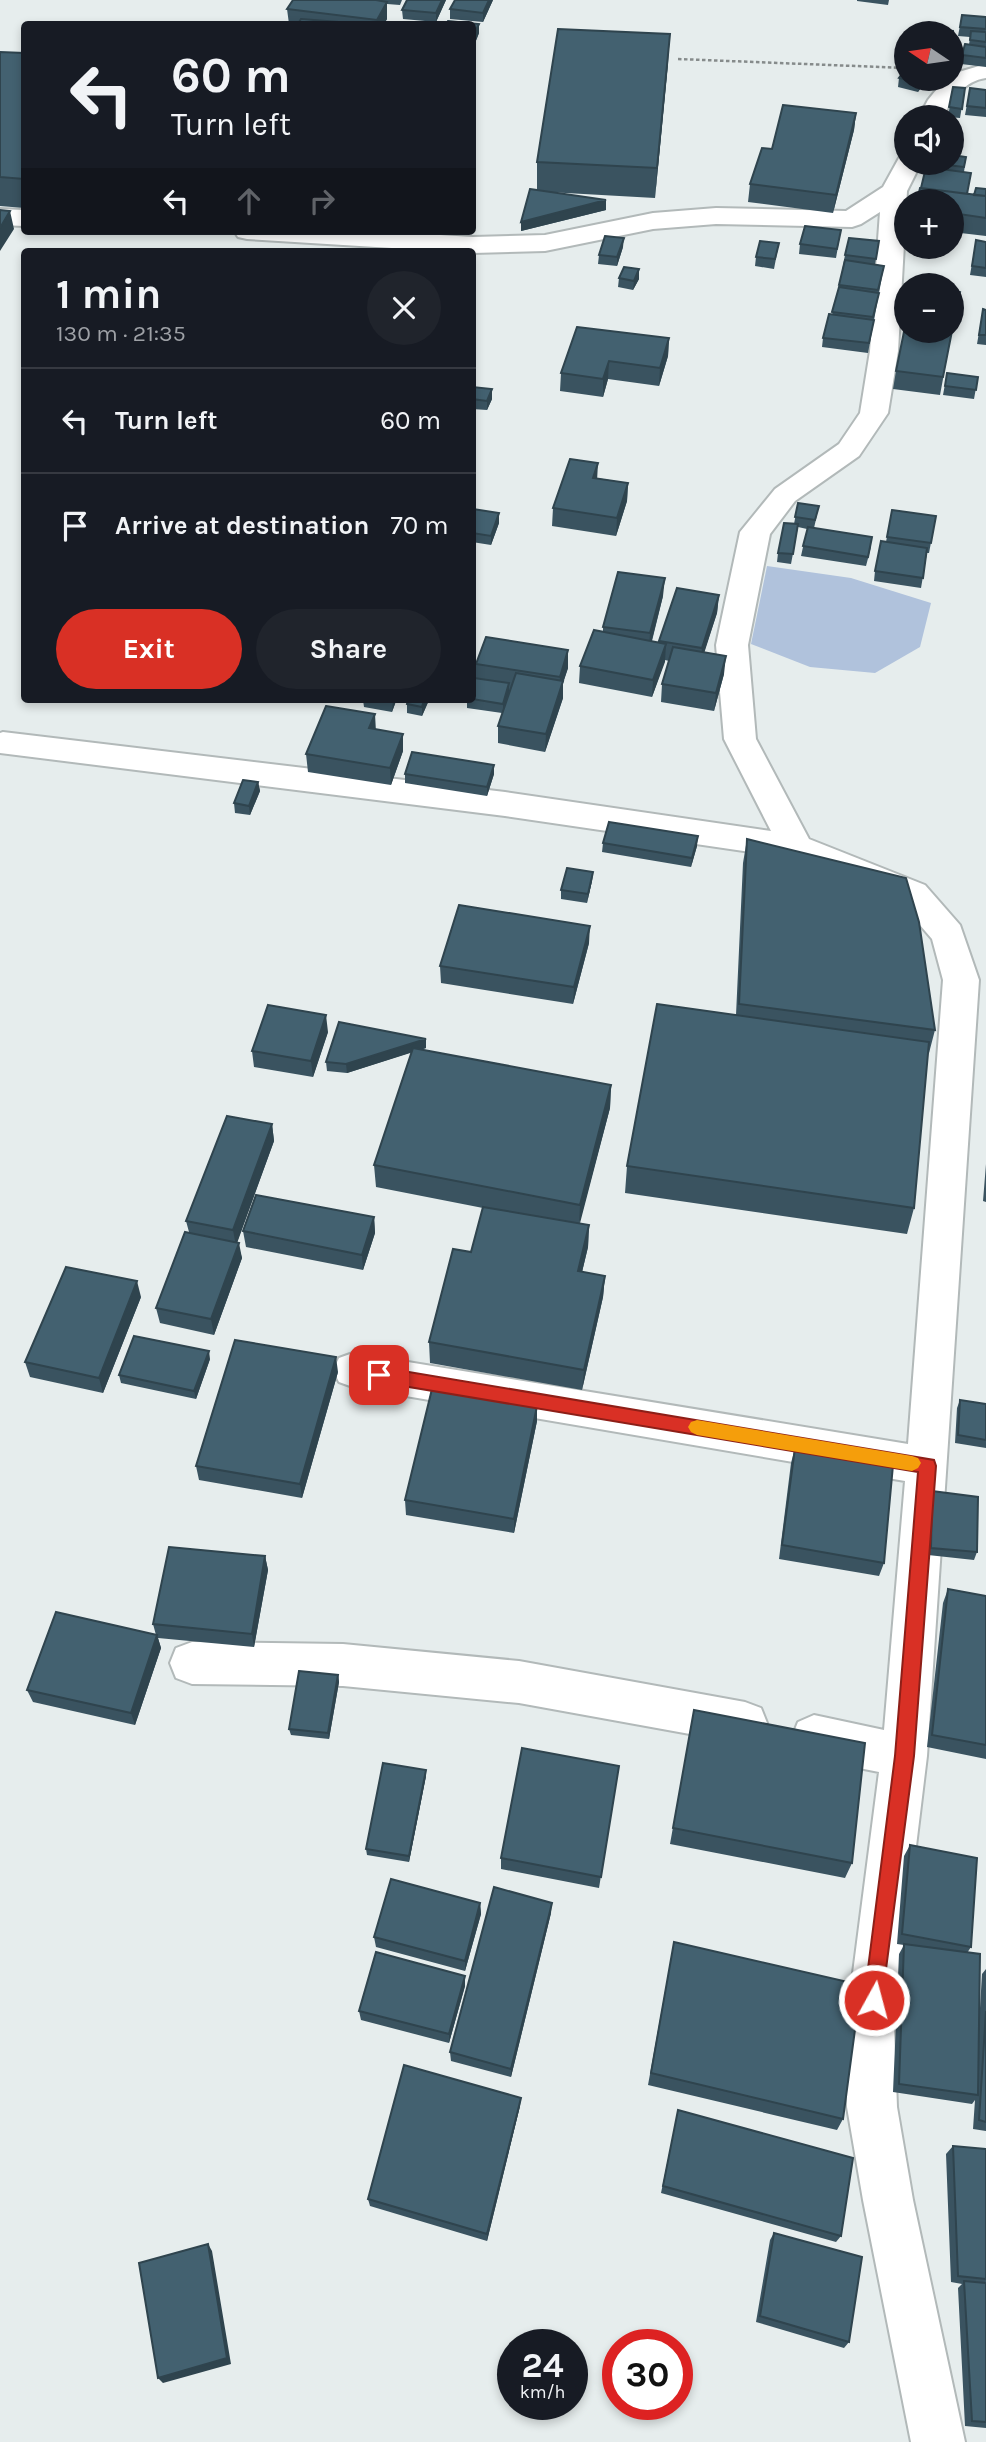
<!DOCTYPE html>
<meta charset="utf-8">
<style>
:root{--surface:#171b24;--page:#20242c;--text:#f1f3f6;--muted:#9ea1a6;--line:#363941;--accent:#d93025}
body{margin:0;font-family:Karla,sans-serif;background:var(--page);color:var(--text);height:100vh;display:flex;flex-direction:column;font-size:26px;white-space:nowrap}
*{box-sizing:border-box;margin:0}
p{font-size:23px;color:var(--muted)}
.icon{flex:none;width:38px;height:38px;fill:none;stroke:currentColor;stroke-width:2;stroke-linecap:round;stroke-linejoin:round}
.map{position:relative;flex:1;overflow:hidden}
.drawer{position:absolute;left:21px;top:248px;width:455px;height:455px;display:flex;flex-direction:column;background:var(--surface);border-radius:7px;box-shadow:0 4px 10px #0003}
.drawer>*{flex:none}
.top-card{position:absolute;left:21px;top:21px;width:455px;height:214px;border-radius:7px;box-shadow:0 4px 10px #0003;background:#171b24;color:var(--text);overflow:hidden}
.needle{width:46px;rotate:283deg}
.controls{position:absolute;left:894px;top:21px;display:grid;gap:14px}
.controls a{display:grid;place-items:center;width:70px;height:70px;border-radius:50%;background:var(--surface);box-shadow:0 4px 10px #0003;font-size:35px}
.speed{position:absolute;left:497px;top:2329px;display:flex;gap:14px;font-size:35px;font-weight:700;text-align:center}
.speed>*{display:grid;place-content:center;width:91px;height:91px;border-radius:50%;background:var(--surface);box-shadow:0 4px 10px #0003;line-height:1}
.speed small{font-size:18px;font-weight:400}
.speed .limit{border:10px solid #d22;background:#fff;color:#111}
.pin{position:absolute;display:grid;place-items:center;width:60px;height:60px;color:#fff;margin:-30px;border-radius:14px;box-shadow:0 4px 10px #0006}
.me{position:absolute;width:77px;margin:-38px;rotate:7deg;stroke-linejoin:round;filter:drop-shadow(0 0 5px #0008)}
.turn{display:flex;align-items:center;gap:24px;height:147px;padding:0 35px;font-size:32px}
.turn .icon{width:91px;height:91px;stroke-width:2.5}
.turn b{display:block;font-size:49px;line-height:60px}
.lanes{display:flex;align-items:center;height:66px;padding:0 35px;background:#0003;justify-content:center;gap:35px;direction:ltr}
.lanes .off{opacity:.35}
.round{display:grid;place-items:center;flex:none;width:74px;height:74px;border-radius:37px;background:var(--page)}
.head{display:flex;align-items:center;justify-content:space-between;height:119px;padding:0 35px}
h1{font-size:42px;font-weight:700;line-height:52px}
.cta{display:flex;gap:14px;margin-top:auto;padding:14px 35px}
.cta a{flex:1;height:80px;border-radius:42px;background:var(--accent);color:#fff;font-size:28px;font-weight:700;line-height:80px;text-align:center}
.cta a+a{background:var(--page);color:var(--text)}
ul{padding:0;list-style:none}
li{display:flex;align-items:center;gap:21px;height:105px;padding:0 35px;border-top:2px solid var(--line)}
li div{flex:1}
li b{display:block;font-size:26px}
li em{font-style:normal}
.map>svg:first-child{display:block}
.water{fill:#b0c2dc}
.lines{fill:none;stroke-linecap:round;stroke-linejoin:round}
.minor-casing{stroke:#b2b9b9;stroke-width:4}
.path{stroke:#868b8b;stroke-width:2.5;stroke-dasharray:3.5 2.5;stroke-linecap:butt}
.minor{fill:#fff;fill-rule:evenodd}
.wall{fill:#3a5360}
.shaded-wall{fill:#2f444e}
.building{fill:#436170;stroke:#2f444e;stroke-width:2}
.route{fill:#d93025;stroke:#8d1f18;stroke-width:2}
.slow{fill:#f59e0b}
</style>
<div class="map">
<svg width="986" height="2442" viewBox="0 0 986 2442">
<rect width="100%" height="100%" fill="#e6eded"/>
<path class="water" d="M767 566 851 578 931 603 920 647 875 673 810 667 751 644Z"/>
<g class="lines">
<g class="minor-casing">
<path id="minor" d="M986 64V78C964 81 952 99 943 117H919L928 100 945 79H952V74Z
M906 156V163H921L907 191 898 351 888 413 859 456 795 501 770 534 748 645 756 739 809 839 925 885 960 925 979 980 927 1756 894 2027 897 2107 913 2200 965 2442H911L863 2200 847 2107 846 2027 879 1772 814 1759 798 1752 792 1737 798 1722 814 1715 884 1730 905 1481 353 1387 339 1382 333 1370 339 1358 353 1353 908 1444 943 980 932 939 901 903 791 858 505 816 0 753V733L3 732 505 792 771 831 724 739 716 645 740 532 775 489 839 444 860 413 870 351 880 212 861 224 852 227 716 224 653 229 545 251 473 253 247 239 238 237 234 231H374L473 237 545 235 653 213 716 208 846 211 883 187 899 158Z
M0 209 24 210V226L0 225Z
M192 1642 343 1644 519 1661 745 1702 761 1708 767 1723 761 1738 745 1744 519 1703 343 1686 192 1684 176 1678 170 1663 176 1648Z"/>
</g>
<path class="path" d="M678 59 906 68"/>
<use href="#minor" class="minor"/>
</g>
<path class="wall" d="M293 0H402L400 5 387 4V19L384 24H289L287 9Z
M407 0H446L436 22 403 19 402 10Z
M493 0 483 22 450 19V9Z
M857 0H889L888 5 857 1Z
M962 15 986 17V67L961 64 962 55 969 45 970 37 958 36Z
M472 24 479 33 475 43H472Z
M0 52 24 53V208L0 206Z
M668 63 655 198 548 192 606 210 521 231 537 190V162Z
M899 78 906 79H925L924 83 918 92 898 87Z
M953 87 965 88 960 118 948 117Z
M970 88 986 90V117L965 115Z
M856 113 854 130 833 213 748 202 750 184 772 149Z
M966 157 964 172 967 194 974 195 986 189V236L952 232V201L921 188 927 163Z
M841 230 836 258 799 254 800 244Z
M976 240 986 242V277L970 275Z
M879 241 875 264 884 266 868 353 822 347 823 338 832 315 839 287 845 255Z
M779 243 774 269 755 266 756 257Z
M623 247 617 266 598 264 599 255Z
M639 269V279L633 290 618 287 619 278Z
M983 309 986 310V345L977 344Z
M952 331 940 395 893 389 896 371Z
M669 338 668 356 659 386 608 379 603 397 560 391 561 373Z
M947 373 978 377 974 399 943 395Z
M472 387 492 399 487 410 472 409Z
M597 478 628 483 627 501 616 536 552 526 553 508Z
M798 503 817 515 814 528 871 547 866 566 801 556 807 529 798 527 791 564 777 562 778 553 794 524Z
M892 510 936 516 929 553H927L921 588 874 581 875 571 886 542Z
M472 511 499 513V523L491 545 472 542Z
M719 595 717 613 704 652 724 674 714 711 661 702 662 684 669 661 665 660 652 697 579 683 580 666 603 632V627L663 596 652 641 659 643V641Z
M476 664 568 668 563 683V698L545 752 498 743V726L502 713 467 708V700H472V683L476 678Z
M363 700H396V701L392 712 364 707Z
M429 700 422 716 407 713V704Z
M376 729 403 751 391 785 308 772 306 754Z
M405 774H494L487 796 405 783Z
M258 782 260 791 250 815 235 813 234 803Z
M747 839 935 1030 929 1053H928L914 1208 907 1234 625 1193 627 1166 736 1015 743 863Z
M603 843 697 846 691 867 602 852Z
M593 872 592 881 587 903 561 899V890Z
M589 943 573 1004 441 983 440 966Z
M328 1032 313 1077 254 1067 252 1051Z
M426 1039V1048L420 1050 611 1085 610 1108 579 1224 589 1225 588 1247 582 1272 605 1276 603 1297 582 1390 430 1363 429 1342 471 1252 483 1208 376 1187 374 1165 412 1052 347 1073 327 1071 326 1062Z
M272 1124 274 1141 237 1242 242 1258 214 1335 160 1323 156 1308 189 1232 186 1221Z
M986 1164V1202L983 1201Z
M374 1217 375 1233 363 1270 246 1247 243 1231Z
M141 1297 103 1393 30 1377 25 1362Z
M210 1359 196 1399 121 1383 119 1375Z
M338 1372 302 1498 199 1480 196 1466Z
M960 1400 986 1404V1448L955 1443 957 1408Z
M537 1406V1421L514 1533 406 1515 405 1500Z
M795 1448 884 1563 879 1576 779 1559 791 1463Z
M932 1491 977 1552 974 1560 928 1555 929 1499Z
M265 1556 268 1570 254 1647 158 1638 161 1648 135 1725 33 1702 27 1690 156 1635 153 1624Z
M948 1589 986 1596V1759L927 1747 943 1603Z
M338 1675 339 1682 329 1739 291 1735 289 1729Z
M694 1710 852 1863 845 1878 670 1844Z
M619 1766 599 1888 501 1869V1858Z
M426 1776 409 1862 367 1855 366 1849Z
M910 1845 971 1947 967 1953 979 2025 982 1974 986 1969V2131L973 2129 975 2100 972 2104 893 2092 899 1954 904 1945 897 1944 904 1856Z
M480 1903 481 1914 465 1971 376 1947 374 1937Z
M551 1913 511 2077 451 2061 450 2052Z
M674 1942 843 2119 837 2130 648 2085Z
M465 1976V1986L449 2043 361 2020 359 2011Z
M520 2106 487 2241 370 2206 368 2199Z
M678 2110 841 2236 836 2242 661 2193Z
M953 2146 986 2149V2428L965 2426 958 2288 962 2284 951 2282 946 2154Z
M774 2233 849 2342 844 2348 756 2322 770 2240Z"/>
<path class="shaded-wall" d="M442 0H446L436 22V13Z
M489 0H493L483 22V13Z
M387 2V19L384 24H377V20Z
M479 24V33L475 43 474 34Z
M670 34 668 63 655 198 657 168Z
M922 79H925L924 83 918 92 920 83Z
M856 113 854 130 833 213 836 195Z
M606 200V210L521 231V222Z
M10 211 14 229 0 251V228Z
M624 238 623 247 617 266V257Z
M639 269V279L633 290 634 281Z
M669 338 668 356 659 386 660 368Z
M609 361 608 379 603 397V379Z
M492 389V399L487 410V401Z
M598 463 597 481 593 478Z
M628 483 627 501 616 536 617 518Z
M499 513V523L491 545V536Z
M665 578 663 596 649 651 650 633Z
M719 595 717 613 700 666 702 648Z
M666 644 665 662 652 697 653 680Z
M568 650V668L563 683V698L545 752 546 734 559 692 560 677Z
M726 656 724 674 714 711 716 693Z
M509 683V693L503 713V704Z
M393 700H396V701L392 712Z
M424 700H429L422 716V707Z
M375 714 376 732 369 728Z
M403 734V751L391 785 390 768Z
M494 765V774L487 796V787Z
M258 782 260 791 250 815 249 806Z
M698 836 697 846 691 867 692 858Z
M593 872 592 881 587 903 588 894Z
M590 926 589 943 573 1004 574 987Z
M326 1015 328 1032 313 1077 311 1061Z
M426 1039V1048L347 1073 346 1064Z
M611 1085 610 1108 579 1227 580 1205Z
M272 1124 274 1141 236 1246 233 1230Z
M374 1217 375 1233 363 1270 362 1255Z
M589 1225 588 1247 577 1293 578 1271Z
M239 1243 242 1258 214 1335 211 1319Z
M605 1276 603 1297 582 1390 584 1370Z
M137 1281 141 1297 103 1393 99 1378Z
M209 1351 210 1359 196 1399 194 1391Z
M336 1357 338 1372 302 1498 300 1484Z
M537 1406V1421L514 1533V1519Z
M265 1556 268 1570 254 1647 252 1634Z
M157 1635 161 1648 135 1725 131 1713Z
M338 1675 339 1682 329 1739 328 1733Z
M426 1770V1776L409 1862V1856Z
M480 1903 481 1914 465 1971V1961Z
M552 1903 551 1913 511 2077V2069Z
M465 1976V1986L449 2043V2034Z
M521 2098 520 2106 487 2241V2234Z
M208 2244 212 2251 231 2364 163 2383 158 2378Z"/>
<path class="building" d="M293 0H376L387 2 377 20 287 9Z
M407 0H442L436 13 402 10Z
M455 0H489L483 13 450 9Z
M962 15 986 17V29L960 27Z
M301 19 364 24H298Z
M448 21 479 24 474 34 472 33V24H446Z
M558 29 670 34 657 168 537 162Z
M929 29 953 31 952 45V33H929Z
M971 31 986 32V42L970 40Z
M965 44 986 47V58L962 55Z
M0 52 24 53V179L0 177Z
M906 69V79H922L920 83 899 78Z
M953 87 965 88 962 109 949 107Z
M970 88 986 90V108L967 106Z
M783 105 856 113 836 195 750 184 762 148 772 149Z
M952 155 966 157 964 167 929 163H952Z
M926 167 971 173 967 194 921 188Z
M920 188 986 196V218L952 213V201H917Z
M976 188 986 189V196L974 195Z
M530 189 606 200 521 222Z
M0 210 10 211 0 228Z
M805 226 841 230 837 249 800 244Z
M605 236 624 238 617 257 599 255Z
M849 238 879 241 876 259 845 255Z
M976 240 986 242V268L972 266Z
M760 241 779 243 775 259 756 257Z
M845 260 884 266 878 290 839 285Z
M624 267 639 269 634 281 619 278Z
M839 287 879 293 873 317 832 312Z
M952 291 960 292 956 311 952 310Z
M983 309 986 310V335H979Z
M952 312H955L952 331Z
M829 314 874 320 869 343 823 338Z
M906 322V331H952L943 377 896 371Z
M577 327 669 338 660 368 609 361 603 379 561 373Z
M947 373 978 377 976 390 945 386Z
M472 387 492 389 487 401 472 399Z
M570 459 598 463 593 478 628 483 617 518 553 508Z
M798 503 819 506 815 520 795 517Z
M473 509 499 513 491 536 472 533Z
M892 510 936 516 931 543 887 537Z
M784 523 798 524 793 554 778 553Z
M808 527 872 537 868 557 803 546Z
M881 541 927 548 923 578 875 571Z
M618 572 665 578 650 633 603 627Z
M677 588 719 595 702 648 659 641Z
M594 630 666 644 653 680 580 666Z
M486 637 568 650 560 677 476 664Z
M673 647 726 656 716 693 662 684Z
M516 673 563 681 546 734 498 726Z
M474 678 509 683 503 704 472 699V683Z
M377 700H393L392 702Z
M408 700H424L422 707 407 704Z
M326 706 375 714 369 728 403 734 390 768 306 754Z
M412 752 494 765 487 787 405 774Z
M243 780 258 782 249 806 234 803Z
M609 822 698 836 692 858 603 843Z
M747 839 906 878 919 922 935 1030 739 1004Z
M567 868 593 872 588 894 561 890Z
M459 905 590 926 574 987 440 966Z
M657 1004 929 1042 914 1208 627 1166Z
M268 1005 326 1015 311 1061 252 1051Z
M339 1022 426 1039 346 1064 326 1062Z
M413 1048 611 1085 580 1205 374 1165Z
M227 1116 272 1124 233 1230 186 1221Z
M256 1195 374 1217 362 1255 243 1231Z
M483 1207 589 1225 578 1271 605 1276 584 1370 429 1342 453 1249 471 1252Z
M185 1232 239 1243 211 1319 156 1308Z
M66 1267 137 1281 99 1378 25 1362Z
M134 1336 209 1351 194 1391 119 1375Z
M235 1340 336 1357 300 1484 196 1466Z
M432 1389 537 1406 514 1519 405 1500Z
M960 1400 986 1404V1440L958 1435Z
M795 1448 893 1465 884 1563 782 1545Z
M932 1491 978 1497 977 1552 931 1548Z
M169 1547 265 1556 252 1634 153 1624Z
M948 1589 986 1596V1745L932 1735Z
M56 1612 157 1635 131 1713 27 1690Z
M299 1671 338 1675 328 1733 289 1729Z
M694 1710 865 1743 852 1863 673 1828Z
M522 1748 619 1766 601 1877 501 1858Z
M383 1763 426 1770 409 1856 366 1849Z
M910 1845 977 1858 971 1947 902 1934Z
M391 1879 480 1903 465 1961 374 1937Z
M494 1887 552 1903 511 2069 450 2052Z
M674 1942 861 1985 843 2119 651 2073Z
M904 1944 980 1954 978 2095 899 2084Z
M376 1952 465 1976 449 2034 359 2011Z
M986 2011V2122L979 2120Z
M404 2065 521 2098 487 2234 368 2199Z
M678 2110 853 2158 841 2236 663 2186Z
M953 2146 986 2149V2279L958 2276Z
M774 2233 862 2257 849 2342 760 2316Z
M208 2244 227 2358 158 2378 139 2263Z
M964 2281 986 2283V2422L972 2421Z"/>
<path class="route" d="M379 1367 934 1460 936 1466 914 1756 881 2007 874 2010 867 2007 864 2000 895 1756 918 1472 379 1382 373 1380 370 1375 373 1370Z"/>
<path class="slow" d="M697 1420 912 1456 918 1458 921 1463 918 1468 912 1471 697 1435 691 1432 688 1427 691 1422Z"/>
</svg>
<div class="controls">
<a><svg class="needle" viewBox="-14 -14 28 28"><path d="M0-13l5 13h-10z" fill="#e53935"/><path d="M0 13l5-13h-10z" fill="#9ea1a6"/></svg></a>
<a><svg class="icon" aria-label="sound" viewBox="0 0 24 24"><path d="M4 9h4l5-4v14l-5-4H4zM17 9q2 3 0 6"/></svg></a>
<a>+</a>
<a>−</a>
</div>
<div class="speed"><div>24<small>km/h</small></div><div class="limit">30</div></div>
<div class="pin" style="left:379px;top:1375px;background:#d93025"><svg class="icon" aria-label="arrive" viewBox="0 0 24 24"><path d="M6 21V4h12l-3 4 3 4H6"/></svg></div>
<svg class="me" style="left:874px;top:2000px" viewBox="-20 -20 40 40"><circle r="17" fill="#d93025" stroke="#fff" stroke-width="3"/><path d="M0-11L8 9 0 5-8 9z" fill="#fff"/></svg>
<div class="top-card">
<div class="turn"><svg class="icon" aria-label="left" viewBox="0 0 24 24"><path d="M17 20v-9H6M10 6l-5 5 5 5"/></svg><div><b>60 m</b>Turn left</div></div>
<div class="lanes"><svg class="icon" aria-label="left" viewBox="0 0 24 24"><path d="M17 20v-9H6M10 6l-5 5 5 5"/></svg><svg class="icon off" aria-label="ahead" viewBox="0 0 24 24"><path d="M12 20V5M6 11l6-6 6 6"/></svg><svg class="icon off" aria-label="right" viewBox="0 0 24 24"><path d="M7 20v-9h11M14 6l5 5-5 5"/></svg></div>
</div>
<section class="drawer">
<div class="head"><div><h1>1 min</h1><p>130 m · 21:35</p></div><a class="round"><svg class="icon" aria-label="close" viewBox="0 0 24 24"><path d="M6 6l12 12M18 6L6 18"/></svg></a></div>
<ul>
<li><svg class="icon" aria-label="left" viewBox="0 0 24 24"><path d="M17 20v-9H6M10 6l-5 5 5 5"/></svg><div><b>Turn left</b></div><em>60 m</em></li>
<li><svg class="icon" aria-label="arrive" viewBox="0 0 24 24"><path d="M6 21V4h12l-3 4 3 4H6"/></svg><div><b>Arrive at destination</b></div><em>70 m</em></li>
</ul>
<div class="cta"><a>Exit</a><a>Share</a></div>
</section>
</div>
